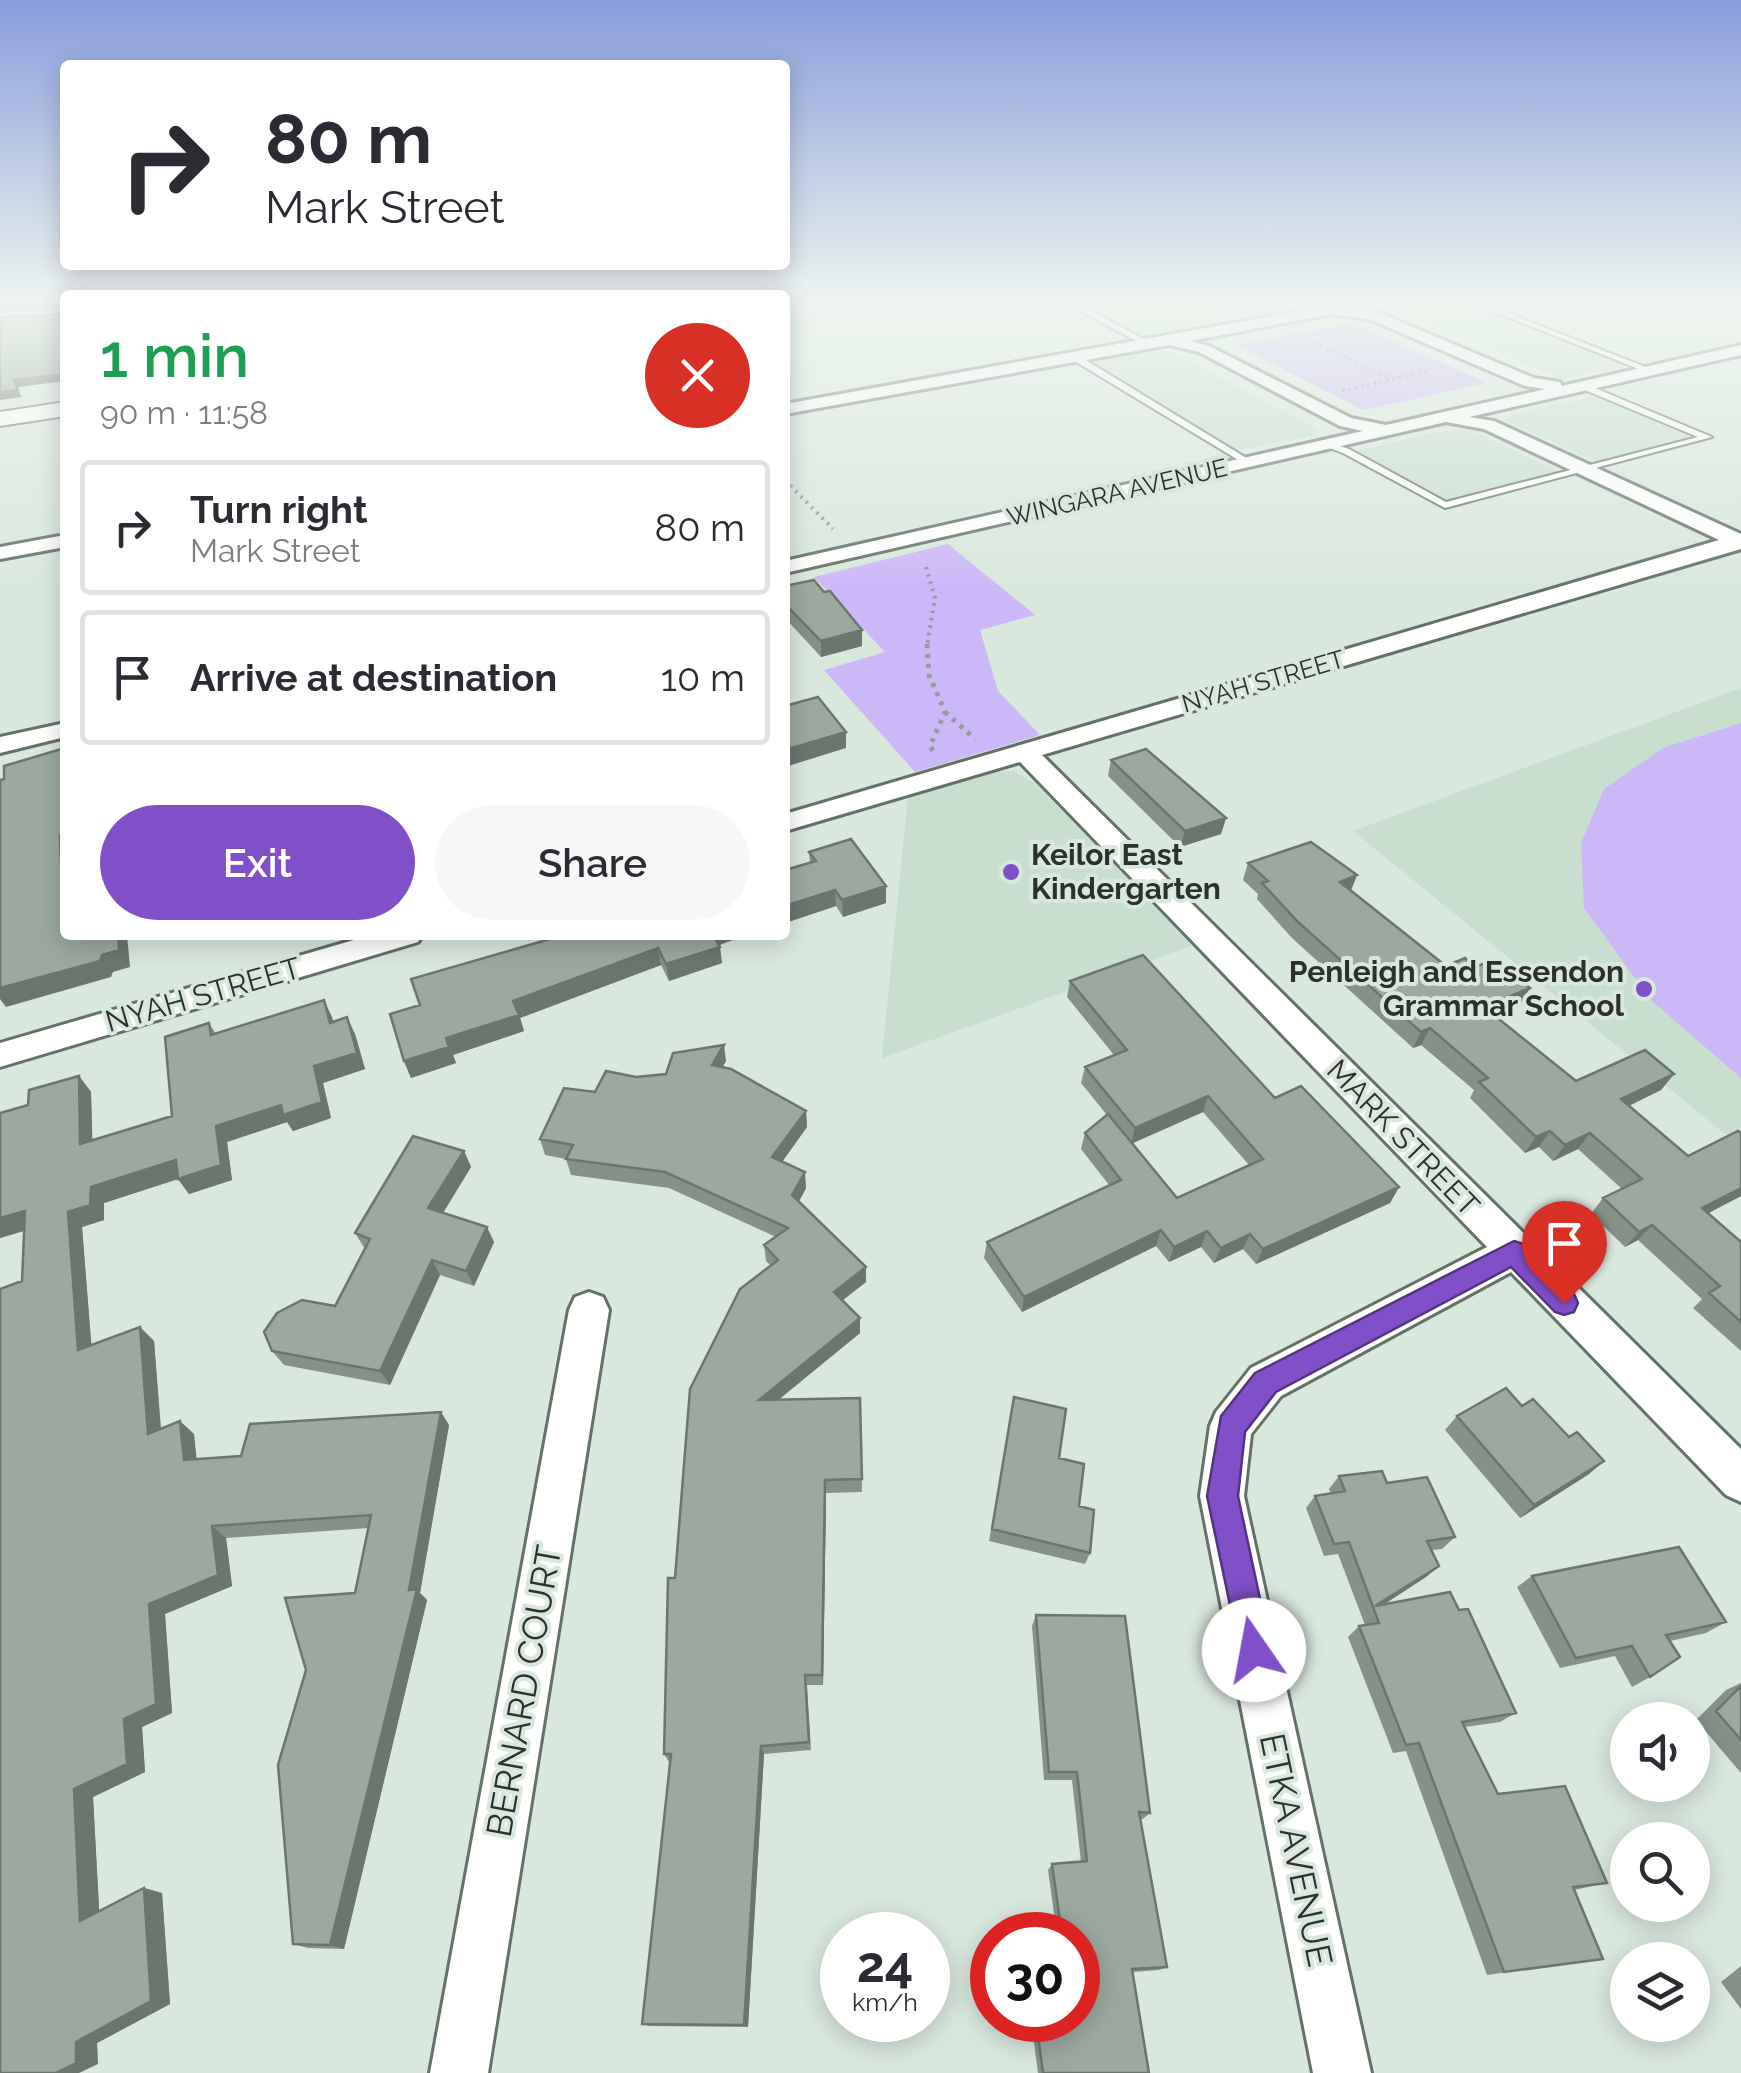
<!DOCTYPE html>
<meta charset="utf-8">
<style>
:root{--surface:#fff;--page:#f7f7f7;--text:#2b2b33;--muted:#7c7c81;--line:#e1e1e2;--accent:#814fc7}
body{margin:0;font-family:Raleway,sans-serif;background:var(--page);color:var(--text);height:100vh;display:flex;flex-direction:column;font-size:38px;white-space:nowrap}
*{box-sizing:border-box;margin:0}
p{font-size:32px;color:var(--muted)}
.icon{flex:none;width:55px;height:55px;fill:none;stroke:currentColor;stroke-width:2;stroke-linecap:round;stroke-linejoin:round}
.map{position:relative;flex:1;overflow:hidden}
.sheet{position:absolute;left:60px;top:290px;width:730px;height:650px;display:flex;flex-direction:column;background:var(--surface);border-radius:10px;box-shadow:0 5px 25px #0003}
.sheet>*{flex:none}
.banner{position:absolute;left:60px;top:60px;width:730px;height:210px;border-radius:10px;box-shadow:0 5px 25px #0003;background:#fff;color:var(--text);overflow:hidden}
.buttons{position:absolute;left:1610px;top:1702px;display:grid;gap:20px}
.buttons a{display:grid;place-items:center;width:100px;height:100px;border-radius:50%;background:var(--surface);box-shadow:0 5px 25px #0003;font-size:50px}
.speed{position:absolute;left:820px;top:1912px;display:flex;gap:20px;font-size:50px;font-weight:700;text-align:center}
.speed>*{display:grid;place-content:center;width:130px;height:130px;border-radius:50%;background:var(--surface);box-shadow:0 5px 25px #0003;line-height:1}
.speed small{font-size:25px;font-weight:400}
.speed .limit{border:15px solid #d22;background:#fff;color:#111}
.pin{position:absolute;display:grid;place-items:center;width:85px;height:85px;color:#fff;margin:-102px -42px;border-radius:50% 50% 50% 0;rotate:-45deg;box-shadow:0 0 10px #0007}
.pin .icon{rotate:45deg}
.me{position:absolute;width:110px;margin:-55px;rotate:348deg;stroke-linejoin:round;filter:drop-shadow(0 0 8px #0008)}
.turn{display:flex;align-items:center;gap:35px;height:210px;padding:0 40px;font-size:45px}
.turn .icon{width:130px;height:130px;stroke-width:2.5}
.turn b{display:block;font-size:70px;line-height:85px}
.round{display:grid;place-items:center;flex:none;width:105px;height:105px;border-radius:52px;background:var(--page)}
.overview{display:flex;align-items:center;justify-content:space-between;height:170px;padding:0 40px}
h1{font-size:60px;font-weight:600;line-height:75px;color:#1e9e55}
.cta{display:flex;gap:20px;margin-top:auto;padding:20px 40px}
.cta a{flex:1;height:115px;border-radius:60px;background:var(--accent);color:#fff;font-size:40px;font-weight:600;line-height:115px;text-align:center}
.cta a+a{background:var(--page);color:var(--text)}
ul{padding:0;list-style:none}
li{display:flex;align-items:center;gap:30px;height:135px;margin:0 20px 15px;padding:0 20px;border:5px solid var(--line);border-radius:10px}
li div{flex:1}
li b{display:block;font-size:38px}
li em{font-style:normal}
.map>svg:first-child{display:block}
.built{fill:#c8dece}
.green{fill:#ccb7f8}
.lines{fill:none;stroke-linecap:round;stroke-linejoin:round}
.lane-casing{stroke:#647167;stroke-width:4}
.street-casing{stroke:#647167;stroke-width:6}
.secondary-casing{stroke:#647167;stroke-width:4}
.path-far2{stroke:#939d95;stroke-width:2.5;stroke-dasharray:2.5 4;stroke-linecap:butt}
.path-far1{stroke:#939d95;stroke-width:4;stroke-dasharray:2.5 5;stroke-linecap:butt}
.path{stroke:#939d95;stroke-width:5;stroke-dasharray:4 6;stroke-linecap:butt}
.lane{fill:#fff;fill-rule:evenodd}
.street{fill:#fff;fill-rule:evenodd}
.secondary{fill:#fff;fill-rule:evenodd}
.wall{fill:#859189;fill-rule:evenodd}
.shaded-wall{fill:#6c766f}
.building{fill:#9ba99f;stroke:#6c766f;stroke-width:2.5}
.route{fill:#814fc7;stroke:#543381;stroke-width:2.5}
.poi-dot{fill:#814fc7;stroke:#d9e8dd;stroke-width:4}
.labels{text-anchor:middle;stroke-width:8;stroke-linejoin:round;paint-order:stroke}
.far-street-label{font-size:25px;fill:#2c312d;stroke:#d9e8dd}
.poi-label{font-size:30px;font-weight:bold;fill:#2c312d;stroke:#d9e8dd;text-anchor:start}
.street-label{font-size:30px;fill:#2c312d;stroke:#d9e8dd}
.near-street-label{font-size:35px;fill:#2c312d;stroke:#d9e8dd}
</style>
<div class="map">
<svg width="1741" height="2073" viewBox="0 0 1741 2073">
<rect width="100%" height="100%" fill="#d9e8dd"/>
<path class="built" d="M1091 303H1203L1228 315 1227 319 1137 335 1080 304Z
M1409 303H1481L1637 363 1563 379 1392 309V306Z
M1157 350 1170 351 1308 424 1319 434 1227 453 1078 365Z
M1608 393 1718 438 1606 466 1507 421 1508 416Z
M1448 430H1470L1568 476 1445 508 1344 453Z
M1741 688V1147L1353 831Z
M1013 771 1036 784 1192 946 882 1058 908 797 984 773Z"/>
<path class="green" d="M1351 323 1484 381 1486 383 1363 410 1236 345Z
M948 544 1035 615 980 630 998 691 1040 735 915 772 824 670 885 652 814 577Z
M1741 723V1078L1651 1000 1584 908 1581 843 1604 789 1663 748Z"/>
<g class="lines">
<g class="lane-casing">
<path id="lane" d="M1070 303H1086L1081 305 1153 344 1146 346 1070 306Z
M1472 303H1482L1656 371 1649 373Z
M1073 356H1079L1253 462 1245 464 1073 360Z
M1583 383 1712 437 1445 508 1343 453 1319 444 1324 441 1349 449 1446 502 1698 437 1580 388Z"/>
</g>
<g class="street-casing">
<path id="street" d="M1344 303H1369L1355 309 1377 312 1534 378 1560 382 1562 386 1741 345V355L1469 417 1494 421 1741 534V549L1042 755 1741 1449V1502L1726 1495 1511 1272 1281 1396 1251 1434 1244 1496 1371 2073H1313L1200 1496 1210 1426 1216 1412 1251 1368 1487 1247 1020 762 785 831V814L1719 540 1484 429 1446 422 785 573V561L1363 431 1340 426 1199 352 1169 345 785 414V404ZM1332 314 1369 319 1525 386 1546 389 1386 425 1351 418 1209 346 1190 341Z
M65 308V316L0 321V313Z
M65 535V547L0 559V547Z
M65 723V737L0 753V737Z
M371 935H422L418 942 0 1067V1043Z
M589 1292 603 1297 609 1310 488 2073H430L569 1310 575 1297Z"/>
</g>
<g class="secondary-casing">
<path id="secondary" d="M65 402V416L0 426V412Z"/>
</g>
<path class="path-far2" d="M1308 340 1388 377
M1342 391 1431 370"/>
<path class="path-far1" d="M785 480 833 529
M926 567 935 598 927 646"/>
<path class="path" d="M927 644 929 675 945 712 930 746 933 751
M945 712 975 739"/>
<use href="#lane" class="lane"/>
<use href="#street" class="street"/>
<use href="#secondary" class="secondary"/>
</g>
<path class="wall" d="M785 586 824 592 862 630V646L821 657 785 618Z
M1111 760 1226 818 1221 834 1180 847 1108 776Z
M809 852 886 886V903L843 917 836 906 785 923V870L810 863Z
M1248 863 1357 875 1351 891 1446 966 1475 967 1530 988 1520 1005 1494 1015 1576 1081 1674 1074 1661 1090 1629 1106 1688 1156 1741 1133V1196L1708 1213 1741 1242V1351L1693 1308 1702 1299 1638 1240 1625 1247 1591 1214 1603 1198 1622 1189 1578 1149 1553 1161 1539 1147 1525 1153 1470 1098 1474 1090 1421 1045 1413 1048 1292 938 1257 899 1258 894 1243 880Z
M548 935H748L719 945 722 963 669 981 661 965 520 1018 524 1031 453 1055 456 1063 411 1078 404 1061 420 1005 549 940Z
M1070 981 1275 1098 1399 1187 1390 1203 1256 1264 1243 1249 1214 1263 1201 1247 1169 1262 1156 1246 1022 1312 984 1258 987 1242 1109 1185 1081 1149 1085 1133 1107 1115 1081 1083 1085 1067 1114 1055 1067 997ZM1203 1112 1249 1165 1177 1198 1132 1143Z
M324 1000 333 1022 355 1034 365 1069 323 1083 331 1118 293 1131 287 1122 227 1142 232 1180 189 1194 178 1179 104 1203V1220L82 1227 91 1345 140 1327 154 1341 161 1428 194 1434 196 1459 241 1456 449 1425 420 1593 427 1600 344 1949 308 1948 293 1944 355 1593 369 1528 226 1538 232 1586 165 1614 172 1713 142 1727 145 1772 93 1797 99 1911 144 1888 162 1893 170 2004 97 2043 98 2064 22 1281 24 1231 0 1238V1113L28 1105 79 1076 91 1092 92 1140 172 1116 209 1023 216 1034Z
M726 1061 722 1068 806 1111 807 1127 782 1162 806 1188 799 1201 866 1267V1282L843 1300 860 1318V1333L778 1400 860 1398 862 1492 826 1493 823 1685H807L811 1750 764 1754 748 2027 649 2026 642 2024 671 1762H669L664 1754 675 1578 771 1266 766 1261 764 1245 776 1237 669 1188 571 1175 566 1159 545 1155 540 1139 595 1092 636 1077 666 1074Z
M464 1151 471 1167 443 1213 494 1242 474 1286 440 1275 390 1385 284 1365 272 1351 335 1306 365 1249 355 1233Z
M1014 1397 1059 1458 1079 1506 1090 1553 1085 1564 989 1541Z
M1522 1406 1604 1461 1589 1474 1520 1518 1445 1430 1457 1416Z
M1339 1476 1387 1483 1455 1537 1442 1549 1432 1550 1439 1566 1426 1577 1383 1605 1459 1610 1516 1713 1500 1722 1465 1727 1498 1794 1607 1883 1574 1890 1603 1959 1487 1975 1406 1751 1393 1753 1348 1637 1359 1626 1365 1625 1338 1554 1324 1556 1306 1508 1315 1496 1331 1493 1329 1489Z
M1532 1576 1726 1622 1706 1633 1670 1641 1650 1677 1632 1687 1615 1656 1560 1668 1517 1587Z
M1036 1615 1150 1813 1143 1819H1140L1167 1967 1159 1970 1133 1972 1149 2073H1038L1031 2020H1078V1935H1057L1048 1870 1052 1864 1081 1862 1072 1780H1044L1032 1626Z
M1741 1683V1773L1696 1720 1726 1690Z
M1741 1966V2009L1721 1982Z"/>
<path class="shaded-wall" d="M0 303H64L65 304 0 309Z
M65 374V381L18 387 14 380Z
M18 390 22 397 0 400V392Z
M862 630V646L821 657V641Z
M846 732V748L785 767V750Z
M1226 818 1221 834 1180 847 1185 831Z
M65 835V932L64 930 60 836Z
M1357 875 1350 892 1340 882Z
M886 886V903L843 917 842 900Z
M835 890 836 906 785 923V906Z
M118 935H127L130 967 113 972 111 977 6 1007 0 999V988L102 955Z
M712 935H748L726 942 714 948Z
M720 947 722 963 669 981 666 964Z
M658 948 661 965 520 1018 524 1031 453 1055 456 1063 411 1078 404 1061 513 1001Z
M1530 988 1520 1005 1475 1023 1484 1007Z
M324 1000 332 1017 338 1039 330 1023Z
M347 1017 355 1034 365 1069 323 1083 331 1118 293 1131 287 1122 227 1142 232 1180 189 1194 178 1179 104 1203V1220L82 1227 93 1364 78 1350 68 1212 91 1187 216 1126 314 1066Z
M1430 1028 1421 1045 1413 1048 1421 1032Z
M724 1045 726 1061 714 1082 712 1065Z
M1674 1074 1661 1090 1609 1115 1621 1099Z
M79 1076 91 1092 93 1160 80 1144Z
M1208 1096 1203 1112 1131 1144 1135 1128Z
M806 1111 807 1127 774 1173 772 1157Z
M1550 1131 1539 1147 1525 1153 1536 1137Z
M1590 1133 1578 1149 1553 1161 1565 1145Z
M464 1151 471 1167 436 1224 428 1208Z
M805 1172 806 1188 794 1211 792 1195Z
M1399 1187 1390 1203 1256 1264 1263 1249Z
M1741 1188V1196L1688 1224 1702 1208Z
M25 1211 40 1226 0 1238V1218Z
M1652 1225 1638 1240 1625 1247 1639 1232Z
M487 1227 494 1242 474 1286 466 1271Z
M1161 1230 1156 1246 1022 1312 1024 1297Z
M1207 1231 1201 1247 1169 1262 1174 1247Z
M1250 1234 1243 1249 1214 1263 1221 1248Z
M432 1260 440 1275 390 1385 380 1371Z
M866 1267V1282L835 1306 834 1292Z
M860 1318V1333L761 1414 759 1400Z
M140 1327 154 1341 162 1447 148 1434Z
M441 1412 449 1425 420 1593 427 1600 344 1949 330 1945 409 1590Z
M180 1421 194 1434 198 1473 184 1460Z
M1604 1461 1589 1474 1520 1518 1534 1505Z
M825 1480 826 1493 823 1685 822 1675Z
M212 1526 226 1538 232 1586 165 1614 172 1713 142 1727 145 1772 93 1797 100 1925 80 1921 74 1789 124 1719 149 1604Z
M1439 1566 1426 1577 1375 1610 1374 1608Z
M761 1746 764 1754 748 2027 744 2025Z
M144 1888 162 1893 170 2004 97 2043 98 2064 79 2073H56L76 2042Z"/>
<path class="building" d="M65 305V374L14 380 18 390 0 392V317L62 314Z
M814 580 824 592 830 591 862 630 821 641 785 604V586Z
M818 697 846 732 785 750V706Z
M65 748V835L60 836 64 930H65V935H118L119 950 102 955 100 961 0 988V780L4 779V766Z
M1146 749 1226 818 1185 831 1111 760Z
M851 839 886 886 842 900 835 890 785 906V870L816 861 809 852Z
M1311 842 1357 875 1340 882 1446 966 1465 958 1475 967 1496 959 1530 988 1484 1007 1576 1081 1645 1050 1674 1074 1621 1099 1688 1156 1738 1131 1741 1133V1188L1702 1208 1741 1242V1322L1709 1293 1720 1286 1652 1225 1639 1232 1603 1198 1642 1179 1590 1133 1565 1145 1550 1131 1536 1137 1479 1082 1488 1078 1430 1028 1421 1032 1298 922 1262 883 1268 881 1248 863Z
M548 935H713L720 947 666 964 658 948 513 1001 519 1015 446 1038 449 1047 404 1061 390 1014 420 1005 411 979 550 939Z
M1143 955 1275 1098 1301 1086 1399 1187 1263 1249 1250 1234 1221 1248 1207 1231 1174 1247 1161 1230 1024 1297 987 1242 1121 1180 1085 1133 1108 1114 1177 1198 1263 1159 1208 1096 1135 1128 1085 1067 1127 1050 1070 981Z
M324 1000 330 1023 347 1017 357 1053 314 1066 322 1102 283 1115 281 1105 216 1126 221 1165 178 1179 176 1160 91 1187 90 1205 68 1212 78 1350 140 1327 148 1434 180 1421 184 1460 241 1456 250 1424 441 1412 409 1590 417 1589 330 1945 293 1944 278 1765 306 1670 285 1598 355 1593 371 1515 212 1526 218 1575 149 1604 156 1704 124 1719 127 1764 74 1789 80 1921 144 1888 151 2001 76 2042V2063L56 2073H0V1289L22 1281 25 1211 0 1218V1113L28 1105 29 1090 79 1076 80 1144 172 1116 165 1037 209 1023 211 1035Z
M724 1045 712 1065 731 1069 806 1111 772 1157 805 1172 792 1195 866 1267 834 1292 860 1318 759 1400 860 1398 862 1479 825 1480 822 1675H805L809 1742 761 1746 744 2025 642 2024 671 1754H664L668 1578H675L690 1389 740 1289 778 1260 764 1245 788 1228 665 1172 566 1159 573 1145 540 1139 564 1088 595 1092 606 1071 636 1077 666 1074 673 1053Z
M413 1136 464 1151 428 1208 487 1227 466 1271 432 1260 380 1371 272 1351 264 1332 277 1313 302 1300 335 1306 370 1239 355 1233Z
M1506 1388 1522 1406 1533 1399 1569 1437 1577 1432 1604 1461 1534 1505 1457 1416Z
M1014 1397 1066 1409 1059 1458 1084 1464 1079 1506 1094 1510 1090 1553 992 1529Z
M1382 1471 1387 1483 1427 1477 1455 1537 1427 1541 1439 1566 1375 1606 1450 1592 1459 1610 1468 1609 1516 1713 1462 1722 1498 1794 1565 1786 1607 1883 1573 1887 1603 1959 1504 1972 1419 1743 1406 1745 1359 1626 1379 1623 1349 1542 1334 1544 1315 1496 1345 1491 1339 1476Z
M1679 1547 1726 1622 1666 1635 1680 1657 1650 1677 1632 1646 1576 1658 1532 1576Z
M1036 1615 1125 1616 1150 1813 1139 1812 1167 1967 1132 1969 1149 2073H1043L1036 2020H1078V1935H1062L1052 1864 1087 1861 1077 1772H1049Z
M1741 1686V1740L1716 1711Z"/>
<linearGradient id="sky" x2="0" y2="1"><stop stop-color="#889edc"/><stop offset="0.51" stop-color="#eef5f0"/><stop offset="1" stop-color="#eef5f0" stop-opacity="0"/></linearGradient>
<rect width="1741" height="593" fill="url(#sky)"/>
<path class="route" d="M1514 1241 1524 1244 1574 1294 1578 1303 1574 1312 1564 1315 1555 1312 1511 1267 1276 1392 1245 1432 1238 1496 1271 1650 1266 1662 1254 1666 1242 1662 1207 1496 1221 1416 1255 1373Z"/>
<g class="poi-dot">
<circle cx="1011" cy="872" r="10"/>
<circle cx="1644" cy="989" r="10"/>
</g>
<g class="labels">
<g class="far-street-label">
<text transform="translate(1117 492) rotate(-13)" y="9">WINGARA AVENUE</text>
<text transform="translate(1263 681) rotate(-16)" y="9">NYAH STREET</text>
</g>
<g class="poi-label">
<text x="1031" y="865">Keilor East<tspan x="1031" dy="34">Kindergarten</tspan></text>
<text x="1624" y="982" text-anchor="end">Penleigh and Essendon<tspan x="1624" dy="34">Grammar School</tspan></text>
</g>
<g class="street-label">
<text transform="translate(203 995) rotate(-16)" y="10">NYAH STREET</text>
<text transform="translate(1403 1138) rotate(46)" y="10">MARK STREET</text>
</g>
<g class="near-street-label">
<text transform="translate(524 1691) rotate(-80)" y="12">BERNARD COURT</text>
<text transform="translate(1296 1850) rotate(78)" y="12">ETKA AVENUE</text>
</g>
</g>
</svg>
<div class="buttons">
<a><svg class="icon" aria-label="sound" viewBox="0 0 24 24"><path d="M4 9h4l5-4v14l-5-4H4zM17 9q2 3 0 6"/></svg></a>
<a><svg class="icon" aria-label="search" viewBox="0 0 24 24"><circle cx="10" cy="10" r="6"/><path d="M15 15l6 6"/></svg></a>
<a><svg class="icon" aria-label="layers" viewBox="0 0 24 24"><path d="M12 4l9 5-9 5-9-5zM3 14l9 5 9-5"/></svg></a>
</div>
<div class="speed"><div>24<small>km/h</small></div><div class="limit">30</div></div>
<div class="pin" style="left:1564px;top:1303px;background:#d93025"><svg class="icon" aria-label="arrive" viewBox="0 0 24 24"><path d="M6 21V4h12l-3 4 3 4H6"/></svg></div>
<svg class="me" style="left:1254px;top:1650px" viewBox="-20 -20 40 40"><circle r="19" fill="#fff"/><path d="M0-13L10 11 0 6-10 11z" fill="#814fc7"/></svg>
<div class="banner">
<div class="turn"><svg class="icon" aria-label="right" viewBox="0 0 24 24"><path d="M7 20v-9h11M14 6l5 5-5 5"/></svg><div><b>80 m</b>Mark Street</div></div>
</div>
<section class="sheet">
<div class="overview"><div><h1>1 min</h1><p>90 m · 11:58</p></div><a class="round" style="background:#d93025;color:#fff"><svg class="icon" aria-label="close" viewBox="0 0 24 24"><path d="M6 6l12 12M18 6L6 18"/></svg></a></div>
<ul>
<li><svg class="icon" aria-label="right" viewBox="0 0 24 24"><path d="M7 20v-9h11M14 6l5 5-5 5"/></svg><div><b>Turn right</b><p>Mark Street</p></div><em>80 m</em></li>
<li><svg class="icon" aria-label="arrive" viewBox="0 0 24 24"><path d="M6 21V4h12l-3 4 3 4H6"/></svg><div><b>Arrive at destination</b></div><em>10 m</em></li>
</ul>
<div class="cta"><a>Exit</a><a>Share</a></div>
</section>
</div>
